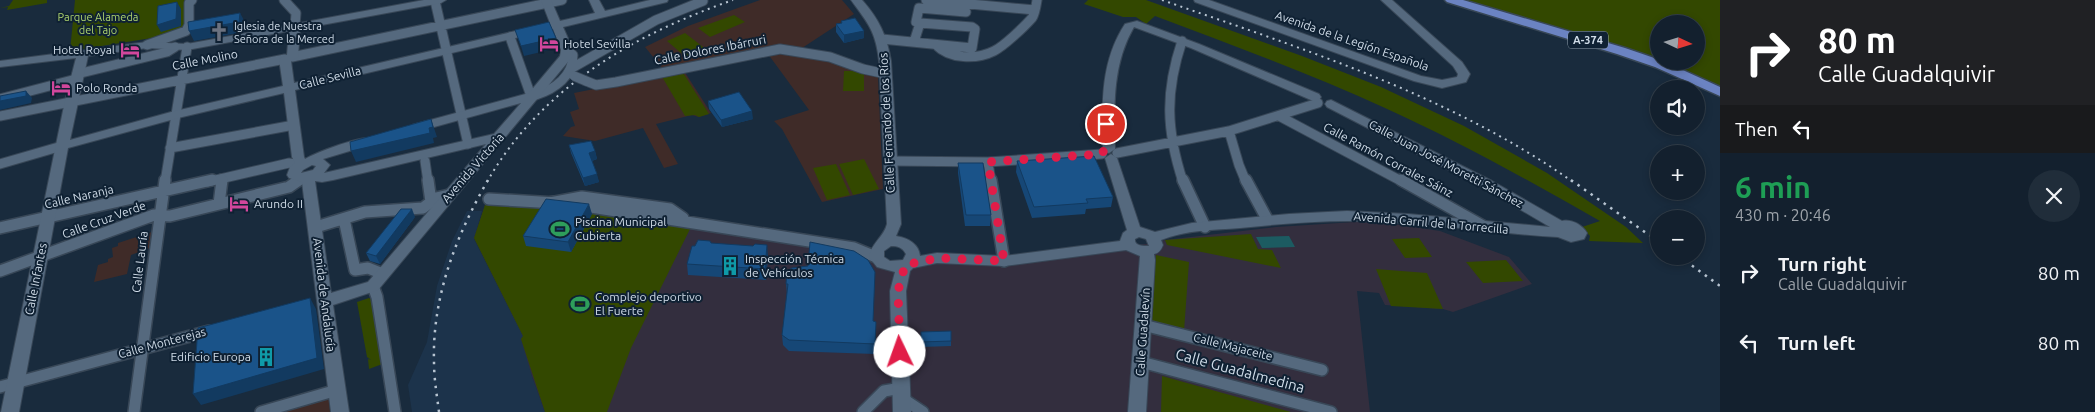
<!DOCTYPE html>
<meta charset="utf-8">
<style>
:root{--surface:#13202e;--page:#202d3a;--text:#f1f3f6;--muted:#9da3aa;--line:#323e4a}
body{margin:0;font-family:Ubuntu,sans-serif;background:var(--page);color:var(--text);height:100vh;display:flex;flex-direction:column;font-size:19px;white-space:nowrap}
*{box-sizing:border-box;margin:0}
p{font-size:16px;color:var(--muted)}
.icon{flex:none;width:28px;height:28px;fill:none;stroke:currentColor;stroke-width:2;stroke-linecap:round;stroke-linejoin:round}
.map{position:relative;flex:1;overflow:hidden}
.details{display:flex;flex-direction:column;background:var(--surface);width:375px}
.details>*{flex:none}
.hud{background:#202124;color:#fff;overflow:hidden}
.needle{width:32px;rotate:94deg}
.tools{position:absolute;left:1650px;top:15px;display:grid;gap:10px}
.tools a{display:grid;place-items:center;width:55px;height:55px;border-radius:50%;background:var(--surface);box-shadow:0 2px 8px #0003,0 0 0 1px var(--line);font-size:25px}
.pin{position:absolute;display:grid;place-items:center;width:42px;height:42px;color:#fff;margin:-21px;border:2px solid #fff;border-radius:50%;box-shadow:0 1px 5px #0007}
.me{position:absolute;width:55px;margin:-28px;rotate:357deg;stroke-linejoin:round;filter:drop-shadow(0 0 4px #0008)}
.turn{display:flex;align-items:center;gap:18px;height:105px;padding:0 15px;font-size:22px}
.turn .icon{width:65px;height:65px;stroke-width:2.5}
.turn b{display:block;font-size:35px;line-height:42px}
.then{display:flex;align-items:center;height:48px;padding:0 15px;background:#0003;gap:10px;font-size:19px}
.round{display:grid;place-items:center;flex:none;width:52px;height:52px;border-radius:26px;background:var(--page)}
.summary{display:flex;align-items:center;justify-content:space-between;height:85px;padding:0 15px}
h1{font-size:30px;font-weight:600;line-height:38px;color:#1e9e55}
ul{padding:0;list-style:none}
li{display:flex;align-items:center;gap:15px;height:70px;padding:0 15px}
li div{flex:1}
li b{display:block;font-size:19px}
li em{font-style:normal}
main{display:flex;flex:1;min-height:0}
.map>svg:first-child{display:block}
.built{fill:#1c334b}
.industrial{fill:#332e3e}
.education{fill:#3f2b28}
.green{fill:#334800;fill-rule:evenodd}
.water{fill:#1c5b61}
.lines{fill:none;stroke-linecap:round;stroke-linejoin:round}
.street-far1-casing{stroke:#384757;stroke-width:11}
.street-casing{stroke:#384757;stroke-width:14}
.secondary-casing{stroke:#384757;stroke-width:2}
.primary-casing{stroke:#384757;stroke-width:3}
.street-far1{stroke:#55697e;stroke-width:9}
.street{stroke:#55697e;stroke-width:11}
.secondary{fill:#55697e;fill-rule:evenodd}
.primary{fill:#6b83c2;fill-rule:evenodd}
.rail-far1{stroke:#b7c4d1;stroke-width:2;stroke-dasharray:2 4.5;stroke-linecap:butt}
.rail{stroke:#b7c4d1;stroke-width:2.5;stroke-dasharray:2.5 5.5;stroke-linecap:butt}
.street-bridge-casing{stroke:#384757;stroke-width:11;stroke-linecap:butt}
.street-bridge{stroke:#55697e;stroke-width:9}
.wall{fill:#164776}
.shaded-wall{fill:#123a60}
.building{fill:#1a5389;stroke:#123a60}
.route{stroke:#e11d48;stroke-width:9;stroke-dasharray:0 16.2}
.labels{text-anchor:middle;stroke-width:4;stroke-linejoin:round;paint-order:stroke}
.far-park-label{font-size:11px;fill:#aed36e;stroke:#0f2133}
.far-poi-label{font-size:11px;fill:#d0dce8;stroke:#0f2133;text-anchor:start}
.shield{fill:#0f2133;stroke:#96a4b2;stroke-width:1}
.shield-label{font-size:11px;font-weight:bold;fill:#d0dce8}
.street-label{font-size:12px;fill:#d0dce8;stroke:#0f2133}
.poi-label{font-size:12px;fill:#d0dce8;stroke:#0f2133;text-anchor:start}
.near-street-label{font-size:15px;fill:#d0dce8;stroke:#0f2133}
</style>
<main>
<div class="map">
<svg width="1720" height="412" viewBox="0 0 1720 412">
<rect width="100%" height="100%" fill="#192b3d"/>
<path class="built" d="M467 211H482L474 239 523 336 532 376 545 412H412L408 385 427 342 437 286 452 241Z"/>
<path class="industrial" d="M486 202 865 248 895 269 929 257 1004 260 1146 244 1165 240 1276 227 1355 222 1387 223 1440 231 1509 257 1532 284 1453 312 1443 309 1385 305 1379 293 1357 291 1370 412H545L532 376 521 339 523 336 474 238Z"/>
<path class="education" d="M760 0H842L854 14 799 50 735 55 732 53 663 69 645 47 688 26Z
M784 53 829 59 878 77 883 189 822 202 782 129 774 121 809 110 768 54Z
M684 71 711 113 699 117 692 115 656 124 678 164 664 168 643 128 595 141 563 136 571 127 575 126 570 112 579 109 574 93Z
M152 232 150 248 131 255 127 274 94 282 98 265 108 262V259L113 257 112 248 118 246V243Z
M329 398 330 412H283Z"/>
<path class="green" d="M13 0H47V3L7 10 8 7 0 8 9 6Z
M75 0H189L184 6V29L177 34 70 51Z
M1088 0H1146L1302 56 1381 87 1464 126 1547 173 1626 227 1643 243 1589 241 1590 236 1582 227 1600 221C1530 181 1458 141 1385 108 1310 74 1232 45 1155 16L1146 24 1136 17H1123L1084 4Z
M1459 0H1720V89ZM1659 24H1696V61H1659Z
M734 15 745 22 710 37 698 28Z
M685 33 707 50 687 58 667 41Z
M682 71 709 114 699 117 695 115 685 116 661 75Z
M844 71H864V91H843Z
M864 159 879 189 853 195 839 164Z
M836 164 850 195 827 200 813 168Z
M486 202 543 206 692 225 631 348 607 412H545L521 339 523 336 474 238Z
M1251 234 1258 249 1272 250 1281 268 1167 245 1165 240Z
M1419 238 1432 257 1405 258 1392 239Z
M1156 255 1189 262 1184 331 1148 322Z
M1506 260 1523 281 1483 283 1466 262Z
M1376 269 1427 273 1443 309 1391 306Z
M369 298 372 300 382 353 380 357 384 353 385 363 369 369 368 359 371 360 367 357 357 302Z
M1162 376 1291 412H1161Z"/>
<path class="water" d="M1289 236 1295 247 1262 248 1256 237Z"/>
<g class="lines">
<g class="street-far1-casing">
<path id="street-far1" d="M284 0 296 13 295 26
M926 0 1035 10
M435 1 468 144
M920 23 916 22 919 8 966 12
M510 37 531 96
M882 39 972 48 975 29 972 27 920 23
M1182 41C1165 92 1166 130 1183 182
M914 42 920 23
M147 45 186 31 189 25V3L192 0
M936 45C950 59 976 60 994 51 1004 46 1024 27 1032 18 1035 14 1036 6 1037 0
M292 57 562 0
M572 68 656 20 703 1
M77 74 167 52 175 47
M586 81 596 85 616 82 780 49 830 57 863 69 886 74
M536 95C555 89 573 76 573 55L567 50
M0 99 76 79
M0 116 285 59
M1279 116 1403 182
M1229 131 1239 165 1246 182
M170 148 294 125
M1117 153 1229 131 1318 103
M425 161 428 182
M890 161 988 162 1102 154
M988 162 991 182
M0 164 62 146
M165 182 187 47
M207 182 289 163 300 165
M222 182V179
M297 182 302 178"/>
</g>
<g class="street-casing">
<path id="street" d="M428 180 431 202
M991 180 1004 261
M1183 180 1205 227
M1246 180 1267 219
M1401 180 1483 226
M489 199 556 203
M550 203 582 197 670 209 683 218
M219 204 222 180
M578 205 854 248 876 257
M344 219 355 270 368 268 383 274
M316 227 365 212 423 208 436 198 449 195
M0 228 212 180
M0 271 154 215 170 216 289 187 299 180
M373 286 377 297 395 412
M1143 325 1322 370
M1141 362 1331 412
M0 387 209 331
M902 398 923 412
M134 412 165 180
M261 412 337 390
M863 412 884 391 901 388"/>
</g>
<g class="secondary-casing">
<path id="secondary" d="M424 0H446L441 3 300 29 298 57 291 61 294 83 550 23 541 0H551L560 21 595 13 589 0H599L605 11 650 0H668L667 2 563 27 573 50 572 57 378 290 333 305 349 412H331L302 182 289 178 287 175 290 167 295 163 292 157 284 93 178 118 68 148 19 412H1L65 101 76 58 0 67V61L147 42 187 44ZM553 29 561 50 560 56 529 93 412 125 410 128 416 132 521 103 494 134 324 173 330 165 323 159 373 144 375 141 373 138C362 135 317 152 305 159L304 157 295 90ZM289 31 287 55 279 59 283 86 171 112 70 140 88 56 147 48 187 50ZM486 144 368 282 331 293 315 181 322 182 333 180ZM312 165 316 166 313 170 301 173 303 170Z
M851 0H862C879 19 887 36 891 61L901 224 896 236C908 238 919 244 920 256L937 253 1004 256 1120 241 1123 233 1127 230 1105 158 1111 154 1117 158 1140 227 1155 232 1192 223 1289 214 1347 211 1408 214 1550 227 1482 187 1327 107 1325 104 1327 101 1331 100 1492 181 1562 221C1572 219 1582 225 1587 233L1584 239 1571 242 1558 237C1500 234 1442 224 1384 222 1336 219 1288 223 1240 228 1214 230 1185 230 1161 240L1163 245C1161 250 1159 253 1154 254L1155 260 1146 412H1128L1140 256 1126 250 1004 266 937 263 913 268 910 271 906 291 911 412H893L890 291 895 272 877 267 869 257C871 243 884 237 887 224L879 61C876 32 868 23 851 0ZM1139 237 1146 239 1149 246C1143 246 1134 246 1135 239ZM891 246C898 246 902 247 906 254L903 260 890 261 884 257V251Z
M1194 0H1209L1421 76 1442 80 1457 77 1458 74 1453 66 1381 0H1392L1462 62 1470 74 1466 82 1442 88 1414 81 1195 2Z
M1137 21 1199 44 1319 94 1321 97 1319 100H1311L1191 48 1134 27C1112 65 1114 106 1115 149L1109 153 1104 152 1103 149C1102 105 1100 62 1125 24Z"/>
</g>
<g class="primary-casing">
<path id="primary" d="M1445 0H1463L1625 48 1663 61 1720 87V96L1655 67 1617 54 1447 2Z"/>
</g>
<use href="#street-far1" class="street-far1"/>
<use href="#street" class="street"/>
<use href="#secondary" class="secondary"/>
<use href="#primary" class="primary"/>
<path class="rail-far1" d="M1162 0C1303 49 1450 95 1573 182
M487 182C540 88 635 34 733 0"/>
<path class="rail" d="M1571 180 1659 242
M1679 256 1720 286
M439 412C437 396 434 379 434 362 432 297 456 236 488 180"/>
<g class="street-bridge-casing">
<path id="street-bridge" d="M574 76 586 81"/>
</g>
<use href="#street-bridge" class="street-bridge"/>
</g>
<path class="wall" d="M841 21 864 38 844 43 836 32V24L841 23Z
M708 101 753 119 722 127 709 109Z
M569 145 595 151 597 159 592 161 599 182 585 186 571 153Z
M1017 161 1113 197 1111 207 1086 209 1085 214 1032 218 1016 172Z
M958 163 991 215 990 226H965L958 173Z
M592 214 571 252 526 246 523 236Z
M415 217 380 264 370 261 366 253Z
M711 243 768 255 766 280 688 275 687 264Z
M787 271 876 322 875 354 789 351 783 345 782 335 787 294 786 284Z
M921 332 951 341V346L921 347Z"/>
<path class="shaded-wall" d="M177 2 181 9V26L161 32 157 25Z
M240 13 245 22 244 32 194 41 189 31Z
M864 31V38L844 43V35Z
M556 38 558 48 524 56 521 46Z
M26 91 32 98 31 103 0 110V101Z
M752 111 753 119 722 127 721 120Z
M431 119 437 137 433 138 434 143 356 162 351 151Z
M595 151 597 159 591 161 589 153Z
M597 174 599 182 585 186 583 178Z
M589 204 592 214 571 252 568 242Z
M412 209 415 217 380 264 376 256Z
M767 245 768 255 766 280 765 269Z
M310 298 316 309 324 369 201 405 193 394Z"/>
<path class="building" d="M177 2 176 19 157 25 158 6Z
M240 13 239 22 189 31 188 22Z
M855 18 864 31 844 35 836 24 842 23 841 21Z
M549 22 556 38 521 46 515 30Z
M26 91V96L0 101V96Z
M739 92 752 111 721 120 708 101Z
M431 119 433 127 429 128 430 133 351 151 350 142Z
M591 141 595 151 589 153 597 174 583 178 569 145Z
M1094 156 1113 197 1086 199 1088 203 1034 207 1017 161Z
M958 163H983L991 215H966Z
M546 199 589 204 568 242 523 236Z
M401 209H412L376 256 366 253Z
M698 240 710 241 711 243 753 246 755 244 767 245 765 269 687 264 692 246H695Z
M810 242 854 251 868 260 875 272 873 321 876 322 875 344 789 340 782 335 788 284H786L787 271 792 268 808 266Z
M310 298 317 358 193 394 198 328Z
M951 331V341L921 342V332Z"/>
<g class="lines">
<path class="route" d="M900 352 898 291 905 265 938 258 1004 261 988 162 1102 154 1104 150 1109 148 1106 124"/>
</g>
<defs>
<g id="church-bare" transform="scale(1.5)"><path d="M-1.2-6h2.4v3.5h3.3v2.4h-3.3V6h-2.4V-.1h-3.3v-2.4h3.3Z" fill="#6b7280" stroke="#0f2133" stroke-width="2.5" paint-order="stroke"/></g>
<g id="hotel-bare" transform="scale(1.5)"><path d="M-6-4.5h1.5V1H6V5H4.5V3h-9V5H-6ZM-4 0a1.8 1.8 0 1 1 3.6 0ZM.5 0V-2.5h3Q6-2.5 6 0Z" fill="#d1479c" stroke="#0f2133" stroke-width="2.5" paint-order="stroke"/></g>
<g id="stadium-bare" transform="scale(1.5)"><path d="M0-5a6.5 5 0 1 0 0 10a6.5 5 0 1 0 0-10ZM-3.5-1.8h7v3.6h-7Z" fill="#2e9e5b" stroke="#0f2133" stroke-width="2.5" paint-order="stroke"/></g>
<g id="building-bare" transform="scale(1.5)"><path d="M-4-6H4V6H1V3H-1V6H-4ZM-2.5-4.3h1.7v1.8h-1.7ZM.8-4.3h1.7v1.8H.8ZM-2.5-1h1.7V.8h-1.7ZM.8-1h1.7V.8H.8Z" fill="#0f9aa8" stroke="#0f2133" stroke-width="2.5" paint-order="stroke"/></g>
</defs>
<g fill-rule="evenodd">
<use href="#church-bare" x="219" y="32"/>
<use href="#hotel-bare" x="549" y="44"/>
<use href="#hotel-bare" x="130" y="50"/>
<use href="#hotel-bare" x="61" y="88"/>
<use href="#hotel-bare" x="239" y="204"/>
<use href="#stadium-bare" x="560" y="229"/>
<use href="#building-bare" x="730" y="266"/>
<use href="#stadium-bare" x="580" y="304"/>
<use href="#building-bare" x="266" y="357"/>
</g>
<g class="labels">
<g class="far-park-label">
<text x="98" y="21">Parque Alameda<tspan x="98" dy="13">del Tajo</tspan></text>
</g>
<g class="far-poi-label">
<text x="234" y="30">Iglesia de Nuestra<tspan x="234" dy="13">Señora de la Merced</tspan></text>
</g>
<rect class="shield" x="1568" y="31.5" width="40" height="17" rx="4"/>
<g class="shield-label">
<text x="1588" y="44">A-374</text>
</g>
<g class="street-label">
<text transform="translate(1352 41) rotate(19)" y="4">Avenida de la Legión Española</text>
<text transform="translate(710 50) rotate(-11)" y="4">Calle Dolores Ibárruri</text>
<text transform="translate(205 60) rotate(-11)" y="4">Calle Molino</text>
<text transform="translate(330 78) rotate(-14)" y="4">Calle Sevilla</text>
<text transform="translate(887 123) rotate(-93)" y="4">Calle Fernando de los Ríos</text>
<text transform="translate(1388 160) rotate(28)" y="4">Calle Ramón Corrales Sáinz</text>
<text transform="translate(1446 164) rotate(28)" y="4">Calle Juan José Moretti Sánchez</text>
<text transform="translate(473 168) rotate(-49)" y="4">Avenida Victoria</text>
<text transform="translate(79 197) rotate(-13)" y="4">Calle Naranja</text>
<text transform="translate(104 220) rotate(-20)" y="4">Calle Cruz Verde</text>
<text transform="translate(1431 223) rotate(5)" y="4">Avenida Carril de la Torrecilla</text>
<text transform="translate(140 262) rotate(-83)" y="4">Calle Lauría</text>
<text transform="translate(36 279) rotate(-79)" y="4">Calle Infantes</text>
<text transform="translate(324 295) rotate(83)" y="4">Avenida de Andalucía</text>
<text transform="translate(1143 332) rotate(-86)" y="4">Calle Guadalevín</text>
<text transform="translate(162 343) rotate(-15)" y="4">Calle Monterejas</text>
<text transform="translate(1233 347) rotate(14)" y="4">Calle Majaceite</text>
</g>
<g class="poi-label">
<text x="564" y="48">Hotel Sevilla</text>
<text x="115" y="54" text-anchor="end">Hotel Royal</text>
<text x="76" y="92">Polo Ronda</text>
<text x="254" y="208">Arundo II</text>
<text x="575" y="226">Piscina Municipal<tspan x="575" dy="14">Cubierta</tspan></text>
<text x="745" y="263">Inspección Técnica<tspan x="745" dy="14">de Vehículos</tspan></text>
<text x="595" y="301">Complejo deportivo<tspan x="595" dy="14">El Fuerte</tspan></text>
<text x="251" y="361" text-anchor="end">Edificio Europa</text>
</g>
<g class="near-street-label">
<text transform="translate(1240 371) rotate(15)" y="5">Calle Guadalmedina</text>
</g>
</g>
</svg>
<div class="tools">
<a><svg class="needle" viewBox="-14 -14 28 28"><path d="M0-13l5 13h-10z" fill="#e53935"/><path d="M0 13l5-13h-10z" fill="#9da3aa"/></svg></a>
<a><svg class="icon" aria-label="sound" viewBox="0 0 24 24"><path d="M4 9h4l5-4v14l-5-4H4zM17 9q2 3 0 6"/></svg></a>
<a>+</a>
<a>−</a>
</div>
<div class="pin" style="left:1106px;top:124px;background:#d93025"><svg class="icon" aria-label="arrive" viewBox="0 0 24 24"><path d="M6 21V4h12l-3 4 3 4H6"/></svg></div>
<svg class="me" style="left:900px;top:352px" viewBox="-20 -20 40 40"><circle r="19" fill="#fff"/><path d="M0-13L10 11 0 6-10 11z" fill="#e11d48"/></svg>
</div>
<section class="details">
<div class="hud">
<div class="turn"><svg class="icon" aria-label="right" viewBox="0 0 24 24"><path d="M7 20v-9h11M14 6l5 5-5 5"/></svg><div><b>80 m</b>Calle Guadalquivir</div></div>
<div class="then">Then<svg class="icon" aria-label="left" viewBox="0 0 24 24"><path d="M17 20v-9H6M10 6l-5 5 5 5"/></svg></div>
</div>
<div class="summary"><div><h1>6 min</h1><p>430 m · 20:46</p></div><a class="round"><svg class="icon" aria-label="close" viewBox="0 0 24 24"><path d="M6 6l12 12M18 6L6 18"/></svg></a></div>
<ul>
<li><svg class="icon" aria-label="right" viewBox="0 0 24 24"><path d="M7 20v-9h11M14 6l5 5-5 5"/></svg><div><b>Turn right</b><p>Calle Guadalquivir</p></div><em>80 m</em></li>
<li><svg class="icon" aria-label="left" viewBox="0 0 24 24"><path d="M17 20v-9H6M10 6l-5 5 5 5"/></svg><div><b>Turn left</b></div><em>80 m</em></li>
</ul>
</section>
</main>
